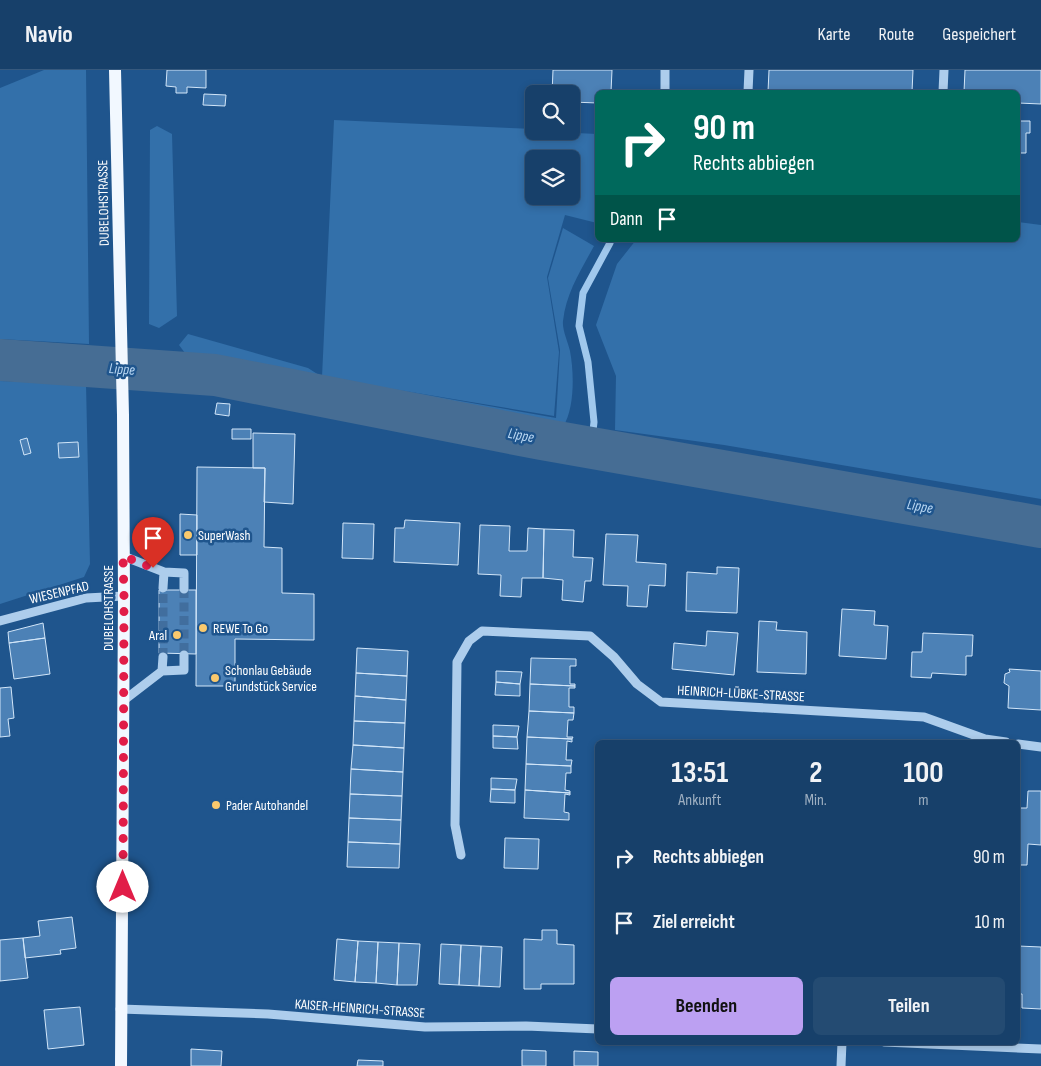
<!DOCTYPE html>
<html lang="de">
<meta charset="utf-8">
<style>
:root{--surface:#17406a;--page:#244b72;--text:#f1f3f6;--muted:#9eafc1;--line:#36597e;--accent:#bca0f2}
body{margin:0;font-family:"Sofia Sans Condensed",sans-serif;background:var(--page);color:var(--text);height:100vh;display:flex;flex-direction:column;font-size:19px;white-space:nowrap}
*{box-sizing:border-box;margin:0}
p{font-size:16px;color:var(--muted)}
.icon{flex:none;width:28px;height:28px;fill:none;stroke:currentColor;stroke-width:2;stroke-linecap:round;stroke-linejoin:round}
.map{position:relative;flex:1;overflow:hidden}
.sheet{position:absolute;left:595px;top:670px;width:425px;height:305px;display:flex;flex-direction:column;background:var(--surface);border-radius:8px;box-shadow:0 2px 8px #0003,0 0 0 1px var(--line)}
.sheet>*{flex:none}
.banner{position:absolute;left:595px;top:20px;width:425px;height:152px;border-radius:8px;box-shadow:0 2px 8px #0003,0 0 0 1px var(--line);background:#00695c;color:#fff;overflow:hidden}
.controls{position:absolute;left:525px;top:15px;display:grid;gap:10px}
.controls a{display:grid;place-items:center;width:55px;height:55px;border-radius:8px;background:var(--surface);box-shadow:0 2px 8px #0003,0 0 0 1px var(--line);font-size:25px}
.pin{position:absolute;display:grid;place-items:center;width:42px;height:42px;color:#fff;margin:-51px -21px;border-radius:50% 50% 50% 0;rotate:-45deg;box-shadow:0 0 5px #0007}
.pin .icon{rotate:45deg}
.me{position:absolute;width:55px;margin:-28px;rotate:0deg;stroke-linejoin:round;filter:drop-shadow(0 0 4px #0008)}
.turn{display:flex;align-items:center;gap:18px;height:105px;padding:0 15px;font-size:22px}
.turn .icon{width:65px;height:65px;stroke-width:2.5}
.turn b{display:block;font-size:35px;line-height:42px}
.then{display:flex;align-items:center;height:48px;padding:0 15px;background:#0003;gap:10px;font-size:19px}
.eta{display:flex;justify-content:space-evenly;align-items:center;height:85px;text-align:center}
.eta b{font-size:30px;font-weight:700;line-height:35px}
.primary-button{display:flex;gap:10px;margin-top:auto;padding:10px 15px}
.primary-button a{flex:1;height:58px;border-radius:8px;background:var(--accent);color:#111;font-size:20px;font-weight:700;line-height:58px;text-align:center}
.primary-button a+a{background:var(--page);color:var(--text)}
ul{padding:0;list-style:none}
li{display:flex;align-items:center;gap:15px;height:65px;padding:0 15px}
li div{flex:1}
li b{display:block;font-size:19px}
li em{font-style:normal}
header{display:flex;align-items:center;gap:30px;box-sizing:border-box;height:70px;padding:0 25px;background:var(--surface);border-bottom:1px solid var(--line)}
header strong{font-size:24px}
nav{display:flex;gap:28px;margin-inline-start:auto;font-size:18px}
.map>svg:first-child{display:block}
.green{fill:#3370aa;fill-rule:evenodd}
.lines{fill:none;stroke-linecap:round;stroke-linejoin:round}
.stream{stroke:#a0c8ed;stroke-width:7}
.river{stroke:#466d94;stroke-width:42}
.building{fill:#4c81b6;stroke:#d2e6f9}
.minor-tunnel{stroke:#416e9e;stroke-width:9;stroke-dasharray:9 4.5;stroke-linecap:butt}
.minor{stroke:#adcdec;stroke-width:9}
.major{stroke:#f2f8ff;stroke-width:12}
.route{stroke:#e11d48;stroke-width:9;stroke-dasharray:0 16.2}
.poi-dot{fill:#fac96d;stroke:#1f558d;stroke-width:2}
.labels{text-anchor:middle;stroke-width:5;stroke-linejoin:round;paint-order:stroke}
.street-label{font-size:14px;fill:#fff;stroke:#1f558d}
.poi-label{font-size:14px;fill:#fff;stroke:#1f558d;text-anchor:start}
.water-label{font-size:15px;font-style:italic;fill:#b9d7f3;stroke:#1f558d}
</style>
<header>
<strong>Navio</strong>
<nav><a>Karte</a><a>Route</a><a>Gespeichert</a></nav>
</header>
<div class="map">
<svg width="1041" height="996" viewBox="0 0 1041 996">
<rect width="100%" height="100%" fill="#1f558d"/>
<path class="green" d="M44 0H86L89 274 0 269V18Z
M334 50 510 58 534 59V61L597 64V153L565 145 547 207 559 282 554 346 393 319 556 348 560 280 548 208 563 158 594 176C581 200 566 223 563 251 562 260 568 272 570 281 574 302 575 338 563 357L188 287 179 275 188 264 308 298 322 307ZM534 89H571V126H534Z
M157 56 172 64 177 246 159 258 149 254 150 60Z
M1018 152 1041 155V429L724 375 615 360 616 306 596 255 617 194 636 170H1018Z
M0 311 86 314 90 494 84 507 0 534Z"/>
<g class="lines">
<path class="stream" d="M591 378 594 352 588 292 579 256 583 223 610 173"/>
<path class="river" d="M0 290 215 305 541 369 1041 457"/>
</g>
<path class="building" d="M167 0H206V18L187 17V23H176V17L166 16Z
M553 0H612L611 22H598V33L571 32V24H552Z
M769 0H913L912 22H768Z
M965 0H1041V34L1018 33V22H964Z
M204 24 226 25 225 36 203 35Z
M1018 51H1030V63H1026V83H1018Z
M217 333 230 334 229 346 215 344Z
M232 359H251V369H232Z
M253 363 295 364 293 434 264 432 265 398H253Z
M27 368 31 383 24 385 20 370Z
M78 372 79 387 59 388 58 373Z
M197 397 265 398 264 477 282 478V523L314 524V570L235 569V616H196Z
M180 444 197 445V485H180Z
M405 450 460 453 458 495 394 492 395 458H404Z
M343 453 374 454 373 489 342 488Z
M480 455 510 456 509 481H527L528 458 544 459 543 508H522L521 527 500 526 501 505 478 504Z
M544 459 574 460 573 487 593 488 591 511H585L583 532 562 530 563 510 543 508Z
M606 464 638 465 636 492 666 494 665 516 649 515 647 537 627 536 628 516 603 515Z
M717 497 739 498 737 543 686 541 687 502 717 504Z
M159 520H196V584L159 583Z
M842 539 875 541 874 555 888 556 886 589 839 586Z
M759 551 777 552 776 560 807 562 806 604 757 602Z
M43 553 45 568 9 573 8 562Z
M707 561 738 563 734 605 672 599 674 573 706 576Z
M923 563 973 565 972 586H966V605L932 603 931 608 911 607 912 582H922Z
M45 568 50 604 14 609 9 573Z
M357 578 408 581 407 606 356 603Z
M531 588 576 589V596H570V614H575V616L530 614Z
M1009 599 1041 601V640L1008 638 1009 616 1004 613 1005 604 1010 602Z
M496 601 522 602 520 614 496 612Z
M356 603 407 606 406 630 355 626Z
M496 612 520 614V626L495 625Z
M530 614 575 616V618H569V637H574V643L529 641Z
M11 617 14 648 8 649 10 666 0 667V618Z
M355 626 406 630 405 653 354 651Z
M529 641 574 643 573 650H568L567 667H573L572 669 527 667Z
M354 651 405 653 404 678 353 675Z
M493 655 519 656 517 667 493 666Z
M493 666 517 667 518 679 493 678Z
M527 667 572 669V672L567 671 566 690H572L571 696 526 694Z
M353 675 404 678 403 702 351 699Z
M526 694 571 696V703H566L565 720 570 721V723L525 720Z
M351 699 403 702 402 726 350 724Z
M491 708 517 709 515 720 491 719Z
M491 719 515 720V733L490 732Z
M525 720 570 723V725L565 724 564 742 569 743V750L524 748Z
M1028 721H1041V775L1028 774 1027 795H1018V738H1027Z
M350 724 402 726 401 750 349 748Z
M349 748 401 750 400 774 348 772Z
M505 768 539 769 538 799 504 798Z
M348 772 400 774 399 798 347 797Z
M72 847 76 878 60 880 61 884 25 888 23 868 40 866 38 851Z
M542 860H557V874L574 875V914H541V919H524V869L542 870Z
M23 868 28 908 0 911V870Z
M337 869 358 871 355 912 334 910Z
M358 871 378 872 376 913 355 912Z
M378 872 399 873 397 915 376 913Z
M399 873 420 874 417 915H397Z
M441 874 461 875 459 915 439 914Z
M461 875 481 876 479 916 459 915Z
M481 876 502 877 500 917 479 916Z
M1018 876 1041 877V939L1022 938V924H1018Z
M80 937 84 975 48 979 44 940Z
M191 979 222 981 221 996H191Z
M522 980 546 981V996H522Z
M574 981 598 982V996H574Z
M358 990 383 991V996H357Z"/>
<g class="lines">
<path class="minor-tunnel" d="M184 519V585
M163 587V518"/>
<path class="minor" d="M665 22V0
M748 22 749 0
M943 22 944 0
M123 486 164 502 163 518
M164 502 184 503V519
M0 551 86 528 124 526
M162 601 184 600V585
M123 631 162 601 163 587
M1018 674 1041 677
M461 785 455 755 457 592 469 571 482 561 590 566 614 587 637 614 661 632 924 647 985 669 1006 672
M120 939 268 944 425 957 526 956 598 959
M884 972 1041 979
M841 996 842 972"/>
<path class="major" d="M115 0 123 345 124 526 121 996"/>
</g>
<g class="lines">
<path class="route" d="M123 817 124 526 123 486 153 498"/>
</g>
<g class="poi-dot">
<circle cx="188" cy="465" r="5"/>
<circle cx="203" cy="558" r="5"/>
<circle cx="177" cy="565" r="5"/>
<circle cx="215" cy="608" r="5"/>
<circle cx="216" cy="735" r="5"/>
</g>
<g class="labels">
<g class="street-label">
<text transform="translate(103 133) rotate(-91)" y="5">DUBELOHSTRASSE</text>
<text transform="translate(59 522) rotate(-13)" y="5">WIESENPFAD</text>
<text transform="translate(108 538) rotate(-90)" y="5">DUBELOHSTRASSE</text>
<text transform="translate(741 623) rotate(3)" y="5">HEINRICH-LÜBKE-STRASSE</text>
<text transform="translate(360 938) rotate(4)" y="5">KAISER-HEINRICH-STRASSE</text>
</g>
<g class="poi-label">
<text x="198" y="470">SuperWash</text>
<text x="213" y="563">REWE To Go</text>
<text x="167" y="570" text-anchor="end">Aral</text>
<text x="225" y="605">Schonlau Gebäude<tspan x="225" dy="16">Grundstück Service</tspan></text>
<text x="226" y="740">Pader Autohandel</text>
</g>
<g class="water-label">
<text transform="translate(122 299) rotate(4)" y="5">Lippe</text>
<text transform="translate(521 365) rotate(11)" y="5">Lippe</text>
<text transform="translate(920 436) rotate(10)" y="5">Lippe</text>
</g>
</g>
</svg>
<div class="controls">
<a><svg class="icon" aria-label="search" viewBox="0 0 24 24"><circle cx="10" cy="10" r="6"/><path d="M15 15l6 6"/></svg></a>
<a><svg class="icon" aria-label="layers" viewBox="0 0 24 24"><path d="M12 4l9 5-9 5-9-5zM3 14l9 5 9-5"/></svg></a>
</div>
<div class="pin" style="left:153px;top:498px;background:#d93025"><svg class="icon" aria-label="arrive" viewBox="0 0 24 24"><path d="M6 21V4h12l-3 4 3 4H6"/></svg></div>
<svg class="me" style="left:123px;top:817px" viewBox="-20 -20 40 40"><circle r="19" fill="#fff"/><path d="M0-13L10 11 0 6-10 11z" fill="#e11d48"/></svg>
<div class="banner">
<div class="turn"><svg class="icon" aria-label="right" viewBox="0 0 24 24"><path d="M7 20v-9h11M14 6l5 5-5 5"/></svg><div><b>90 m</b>Rechts abbiegen</div></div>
<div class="then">Dann<svg class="icon" aria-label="arrive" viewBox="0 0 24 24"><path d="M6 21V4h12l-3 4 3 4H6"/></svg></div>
</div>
<section class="sheet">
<div class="eta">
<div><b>13:51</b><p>Ankunft</p></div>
<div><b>2</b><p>Min.</p></div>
<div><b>100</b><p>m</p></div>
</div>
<ul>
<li><svg class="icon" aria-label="right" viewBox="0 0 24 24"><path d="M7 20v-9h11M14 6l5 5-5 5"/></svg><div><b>Rechts abbiegen</b></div><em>90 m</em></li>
<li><svg class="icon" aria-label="arrive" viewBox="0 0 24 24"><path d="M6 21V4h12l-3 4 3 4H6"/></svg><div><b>Ziel erreicht</b></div><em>10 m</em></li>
</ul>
<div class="primary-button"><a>Beenden</a><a>Teilen</a></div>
</section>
</div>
